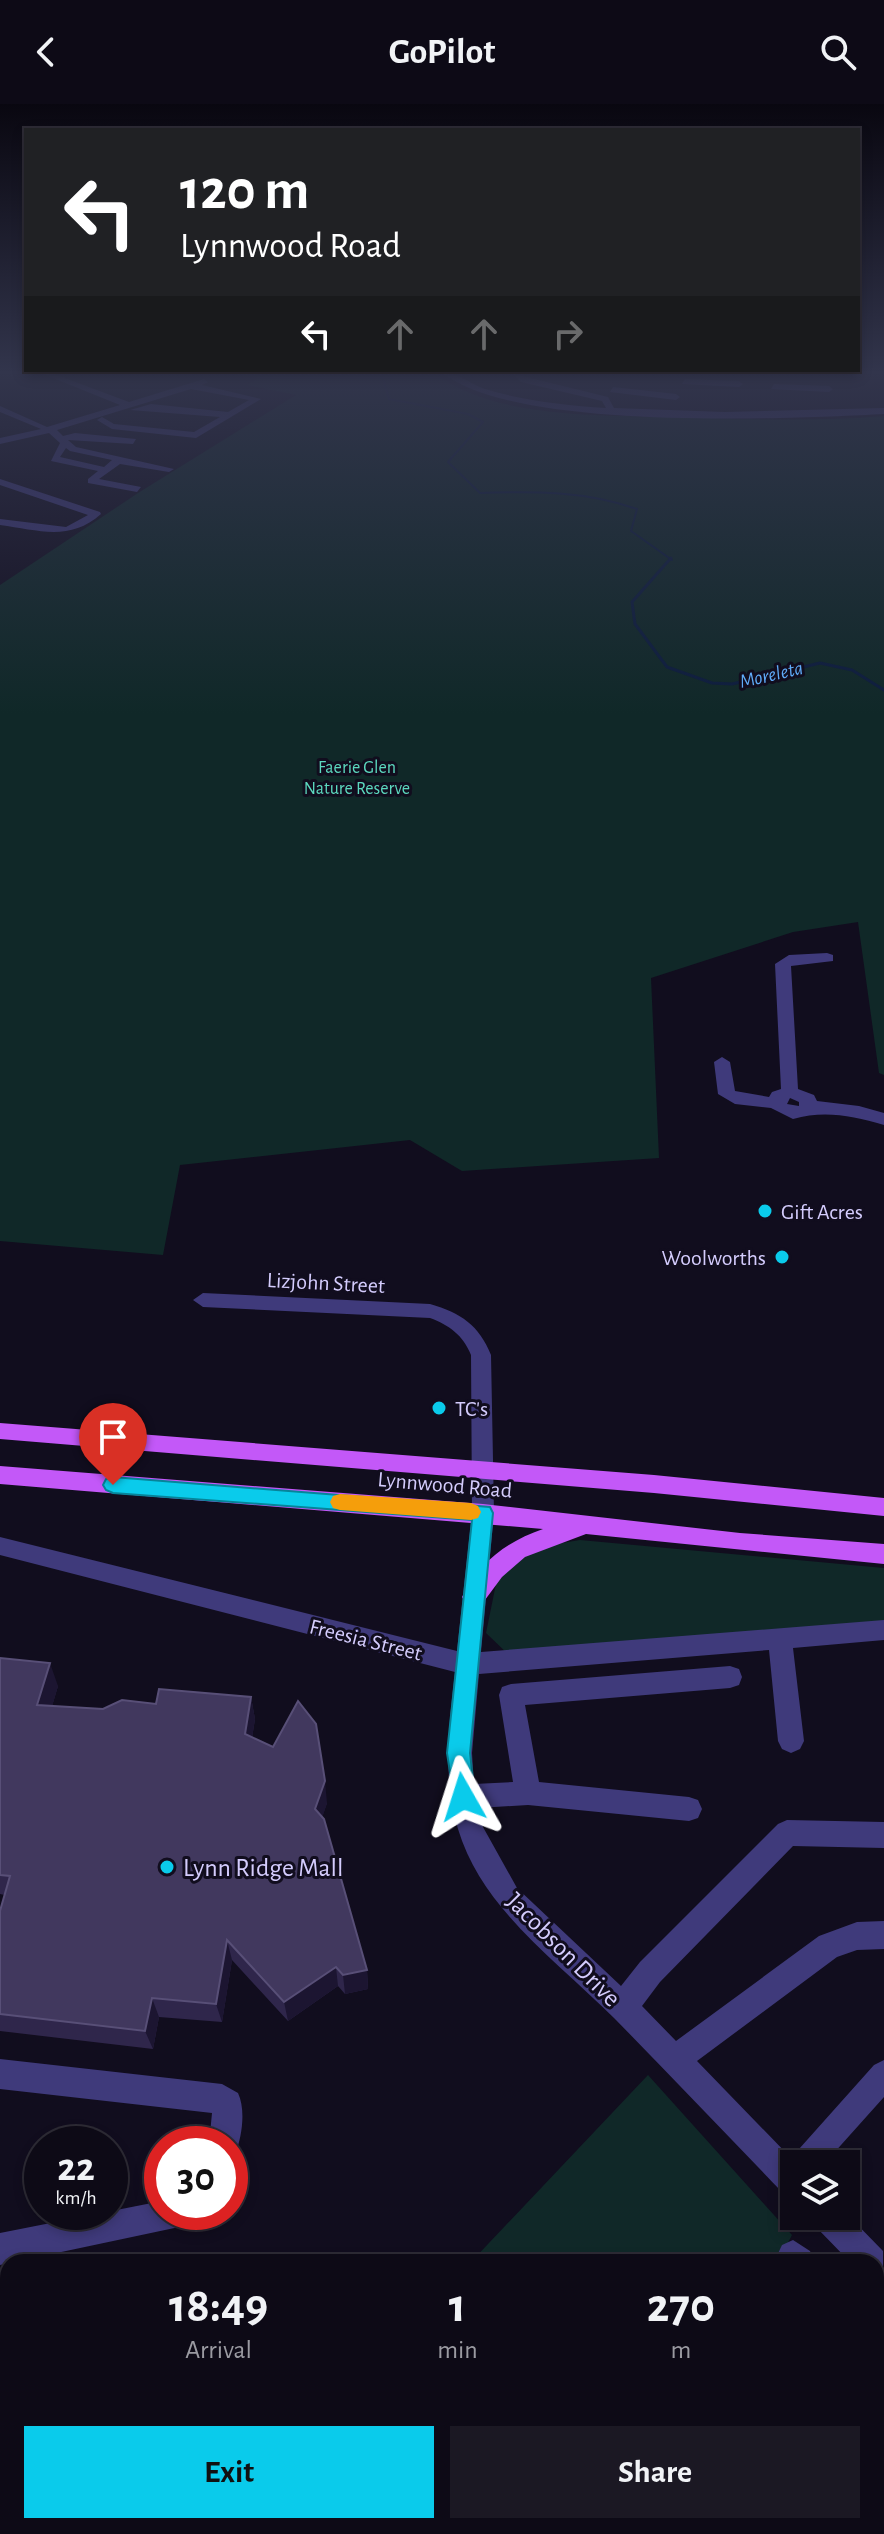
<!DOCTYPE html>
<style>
:root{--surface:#0d0a16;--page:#1b1823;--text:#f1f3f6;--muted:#9a9aa1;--line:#2d2b35;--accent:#0acbeb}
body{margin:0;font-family:"Alegreya Sans",sans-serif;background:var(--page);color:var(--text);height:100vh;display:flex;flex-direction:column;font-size:30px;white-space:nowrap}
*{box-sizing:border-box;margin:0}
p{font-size:26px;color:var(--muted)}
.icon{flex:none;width:44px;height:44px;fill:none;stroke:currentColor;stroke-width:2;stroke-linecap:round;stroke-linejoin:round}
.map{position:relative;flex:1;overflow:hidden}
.sheet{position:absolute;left:0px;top:2150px;width:884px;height:280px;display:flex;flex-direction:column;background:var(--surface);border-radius:24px 24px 0 0;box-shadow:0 4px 12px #0003,0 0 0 2px var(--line)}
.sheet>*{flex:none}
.hud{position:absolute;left:24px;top:24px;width:836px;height:244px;border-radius:0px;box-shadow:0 4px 12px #0003,0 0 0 2px var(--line);background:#202124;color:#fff;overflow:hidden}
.buttons{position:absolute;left:780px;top:2046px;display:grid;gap:16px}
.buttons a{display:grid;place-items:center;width:80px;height:80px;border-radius:0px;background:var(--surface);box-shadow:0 4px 12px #0003,0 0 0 2px var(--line);font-size:40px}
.speed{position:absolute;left:24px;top:2022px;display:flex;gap:16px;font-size:40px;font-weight:700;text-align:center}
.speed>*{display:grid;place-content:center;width:104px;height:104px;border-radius:50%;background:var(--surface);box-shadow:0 4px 12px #0003,0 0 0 2px var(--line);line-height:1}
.speed small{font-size:20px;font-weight:400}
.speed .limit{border:12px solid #d22;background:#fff;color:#111}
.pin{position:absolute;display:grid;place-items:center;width:68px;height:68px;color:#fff;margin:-82px -34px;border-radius:50% 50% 50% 0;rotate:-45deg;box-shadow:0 0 8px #0007}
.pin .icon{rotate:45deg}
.me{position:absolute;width:88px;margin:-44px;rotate:354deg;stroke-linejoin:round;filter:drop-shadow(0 0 6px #0008)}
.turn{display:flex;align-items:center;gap:28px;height:168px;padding:0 24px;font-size:36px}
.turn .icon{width:104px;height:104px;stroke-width:2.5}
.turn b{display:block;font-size:56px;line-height:68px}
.lanes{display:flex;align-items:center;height:76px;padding:0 24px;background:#0003;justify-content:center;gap:40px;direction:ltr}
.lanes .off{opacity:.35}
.eta{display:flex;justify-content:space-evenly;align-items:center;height:136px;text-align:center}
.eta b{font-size:48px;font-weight:700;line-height:56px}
.button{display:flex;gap:16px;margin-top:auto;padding:16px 24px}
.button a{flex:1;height:92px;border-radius:0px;background:var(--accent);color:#111;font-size:32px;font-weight:700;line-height:92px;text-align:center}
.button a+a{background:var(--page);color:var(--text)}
header{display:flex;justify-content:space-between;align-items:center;height:104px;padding:0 24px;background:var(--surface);font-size:36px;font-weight:700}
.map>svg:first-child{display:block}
.green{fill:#102828}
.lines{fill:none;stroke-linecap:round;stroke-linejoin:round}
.stream-far1{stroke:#0d1d3d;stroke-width:2}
.stream{stroke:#0d1d3d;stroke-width:3}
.minor{fill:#3f3a7b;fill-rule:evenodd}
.major{fill:#c358f8;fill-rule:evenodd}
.wall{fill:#2f264b}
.shaded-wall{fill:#1c1531}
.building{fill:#41385e;stroke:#584f77;stroke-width:2}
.route{fill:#0acbeb;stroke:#068499;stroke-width:2}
.slow{fill:#f59e0b}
.poi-dot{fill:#0acbeb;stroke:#110d1e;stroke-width:3}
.labels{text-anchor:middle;stroke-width:6;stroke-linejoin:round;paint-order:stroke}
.far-park-label{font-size:18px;fill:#5cd9bf;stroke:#110d1e}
.far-water-label{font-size:20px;font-style:italic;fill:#5fabf8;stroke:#110d1e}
.poi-label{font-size:22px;fill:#d4ccfd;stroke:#110d1e;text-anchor:start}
.street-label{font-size:22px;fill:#d4ccfd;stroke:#110d1e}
.near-poi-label{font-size:26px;fill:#d4ccfd;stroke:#110d1e;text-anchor:start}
.near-street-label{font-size:26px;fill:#d4ccfd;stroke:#110d1e}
</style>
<header><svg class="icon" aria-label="back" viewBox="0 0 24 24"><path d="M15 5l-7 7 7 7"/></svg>GoPilot<svg class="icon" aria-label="search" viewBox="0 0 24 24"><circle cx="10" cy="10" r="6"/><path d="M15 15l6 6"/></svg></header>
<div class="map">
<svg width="884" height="2430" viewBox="0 0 884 2430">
<rect width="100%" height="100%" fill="#110d1e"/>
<path class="green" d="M235 270H436C495 315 603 311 675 313 745 315 814 318 884 312V971L879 969 858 818 793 828 651 874 659 1054 462 1067 410 1036 180 1061 163 1151 0 1137V481L138 389 296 291 247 281 259 274Z
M580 1436 884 1464V1519L510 1552 486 1529 498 1470 538 1443Z
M648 1971 792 2131 778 2158H471Z"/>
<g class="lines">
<path class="stream-far1" d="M382 270 389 295 468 310 483 318 448 358 480 389C534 387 586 387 637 405L631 427 672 456"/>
<path class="stream" d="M671 454 632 498 635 520 667 563 712 579 732 580 820 559 852 566 884 586"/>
<path class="minor" d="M43 270H54L129 298 204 275 208 278 202 281 261 295 196 334 112 325 97 316 102 313 114 320 194 328 220 313 130 306 151 300 228 308 249 296 191 285 57 326 63 332 75 329 136 335 133 340 68 336 76 343 174 365 169 368 120 360 99 375 141 383 137 388 88 379V375L98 367 51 357 60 339 49 329 0 340V334L41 325 0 308V302L47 323 120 301ZM66 344 70 347 112 356 104 363 60 353Z
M444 270C460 269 470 280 485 285 524 297 566 301 606 304L602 297 521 278 514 270 608 293 614 304 725 308 884 304V310C786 315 519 327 444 270Z
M685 275 739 277 743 280 739 283 682 280Z
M774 280 829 282 833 285 829 288 771 285Z
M613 283 676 290 680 293 676 296 610 288Z
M0 375 100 408 101 410C70 438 38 426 0 421V415L66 423 88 411 0 381Z
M827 849 833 851V857L791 862 798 985 814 991 817 997 859 1002 884 1009V1021C852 1012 825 1006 793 1015L771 1004 735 1000 718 990 714 958 722 953 730 958 735 987 769 993 772 988 781 985 775 860 789 851ZM790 994 799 998V1002L787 1000Z
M203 1189 430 1200C461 1209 479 1221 491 1251L494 1409 481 1548 884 1516V1536L793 1544 804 1637 800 1645 791 1649 782 1645 778 1637 769 1546 479 1570 472 1649 474 1680 513 1678 499 1591 502 1583 511 1580 730 1562 739 1565 742 1573 739 1581 730 1584 525 1601 539 1678 689 1693 698 1696 702 1705 698 1714 689 1717 528 1701 479 1704 483 1723 517 1784 621 1882 640 1858 778 1720 787 1716 884 1718V1744L793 1742 660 1878 642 1902 676 1937 819 1832 857 1818 884 1817V1845L857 1846 837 1853 697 1957 791 2054 874 1961 884 1956V1993L824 2060H794V2093L783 2089C726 2030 671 1972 614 1914 557 1857 482 1805 458 1725 442 1672 449 1621 455 1568L0 1451V1433L457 1547 472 1409 471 1251C463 1231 449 1221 430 1214L203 1203 193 1196Z
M0 1955 222 1980 238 1989C246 2006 242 2033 235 2051L230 2053V2040H209L212 2009 0 1985Z
M162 2097V2108H202L198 2119 0 2161V2129Z
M846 2109 883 2147V2169L876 2172V2158H850L816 2123 812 2112H846Z
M793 2136 810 2147 815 2158H774L782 2141Z
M876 2224 884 2227V2264L876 2261Z
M243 2422H341L344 2430H240Z
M781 2422H818L821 2430H784Z"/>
<path class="major" d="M0 1319 654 1371 884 1394V1412L654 1389 0 1335Z
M0 1362 483 1400 740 1429 884 1440V1460L586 1430 525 1453 502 1473 482 1500 474 1503 466 1500 462 1493C479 1458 508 1437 543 1425L0 1380Z"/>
</g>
<path class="wall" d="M0 1554 58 1582 52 1602 103 1605 251 1593 255 1615 252 1634 327 1699 322 1713 367 1866 368 1885 345 1890 338 1882 288 1917 232 1856 222 1918 159 1913 153 1945 0 1927V1807L5 1791 0 1790Z"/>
<path class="shaded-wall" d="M50 1559 58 1582 46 1623 37 1601Z
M251 1593 255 1615 249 1653 245 1630Z
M325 1677 327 1699 318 1727 315 1705Z
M227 1836 232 1856 222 1918 216 1900Z
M336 1863 338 1882 288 1917 284 1898Z
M367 1866 368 1885 345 1890 343 1871Z
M152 1894 159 1913 153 1945 145 1927Z"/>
<path class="building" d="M0 1554 50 1559 37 1601 103 1605 122 1596 156 1600 159 1585 251 1593 245 1630 273 1643 298 1597 316 1620 325 1677 315 1705 324 1715 367 1866 343 1871 336 1863 284 1898 227 1836 216 1900 152 1894 145 1927 0 1910V1807L10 1772 0 1771Z"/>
<linearGradient id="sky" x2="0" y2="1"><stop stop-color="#090710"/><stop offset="0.44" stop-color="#32354c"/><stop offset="1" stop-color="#32354c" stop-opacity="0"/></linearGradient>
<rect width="884" height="610" fill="url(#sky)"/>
<path class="route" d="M113 1373 490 1403 493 1409 470 1649 475 1693 472 1701 463 1704 455 1701 447 1649 472 1416 113 1389 106 1386 103 1381 106 1375Z"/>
<path class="slow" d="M340 1390 471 1399 478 1402 481 1408 478 1414 471 1416 340 1406 333 1404 330 1398 333 1392Z"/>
<g class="poi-dot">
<circle cx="765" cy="1107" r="8"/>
<circle cx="782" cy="1153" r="8"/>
<circle cx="439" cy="1304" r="8"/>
<circle cx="167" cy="1763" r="8"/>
</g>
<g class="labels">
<g class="far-park-label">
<text x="357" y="669">Faerie Glen<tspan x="357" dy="21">Nature Reserve</tspan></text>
</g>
<g class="far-water-label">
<text transform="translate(771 570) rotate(-13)" y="7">Moreleta</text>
</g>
<g class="poi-label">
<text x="781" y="1115">Gift Acres</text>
<text x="766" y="1161" text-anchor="end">Woolworths</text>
<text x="455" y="1312">TC's</text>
</g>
<g class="street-label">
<text transform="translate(326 1178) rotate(3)" y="8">Lizjohn Street</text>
<text transform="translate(445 1380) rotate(5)" y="8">Lynnwood Road</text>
<text transform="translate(366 1535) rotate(14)" y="8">Freesia Street</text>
</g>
<g class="near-poi-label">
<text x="183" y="1772">Lynn Ridge Mall</text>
</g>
<g class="near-street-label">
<text transform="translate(564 1845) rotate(45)" y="9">Jacobson Drive</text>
</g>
</g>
</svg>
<div class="buttons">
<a><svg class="icon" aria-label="layers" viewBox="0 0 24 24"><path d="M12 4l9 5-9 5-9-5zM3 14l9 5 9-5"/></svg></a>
</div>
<div class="speed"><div>22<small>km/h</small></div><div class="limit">30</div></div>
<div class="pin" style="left:113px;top:1381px;background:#d93025"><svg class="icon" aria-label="arrive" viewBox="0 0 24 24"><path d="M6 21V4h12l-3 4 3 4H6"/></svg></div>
<svg class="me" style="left:463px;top:1693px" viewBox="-20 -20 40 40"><path d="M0-17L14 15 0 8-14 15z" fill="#0acbeb" stroke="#fff" stroke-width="4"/></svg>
<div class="hud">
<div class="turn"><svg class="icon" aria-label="left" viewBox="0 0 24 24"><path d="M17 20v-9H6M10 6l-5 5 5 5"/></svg><div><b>120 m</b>Lynnwood Road</div></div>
<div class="lanes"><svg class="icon" aria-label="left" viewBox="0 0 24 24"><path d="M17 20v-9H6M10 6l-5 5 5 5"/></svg><svg class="icon off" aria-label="ahead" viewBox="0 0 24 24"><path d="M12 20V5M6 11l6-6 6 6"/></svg><svg class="icon off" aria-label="ahead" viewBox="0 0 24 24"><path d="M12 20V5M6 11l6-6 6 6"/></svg><svg class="icon off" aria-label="right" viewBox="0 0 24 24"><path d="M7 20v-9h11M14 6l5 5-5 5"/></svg></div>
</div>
<section class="sheet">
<div class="eta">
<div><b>18:49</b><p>Arrival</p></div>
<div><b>1</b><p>min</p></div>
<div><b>270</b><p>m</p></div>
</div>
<div class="button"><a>Exit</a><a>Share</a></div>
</section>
</div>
